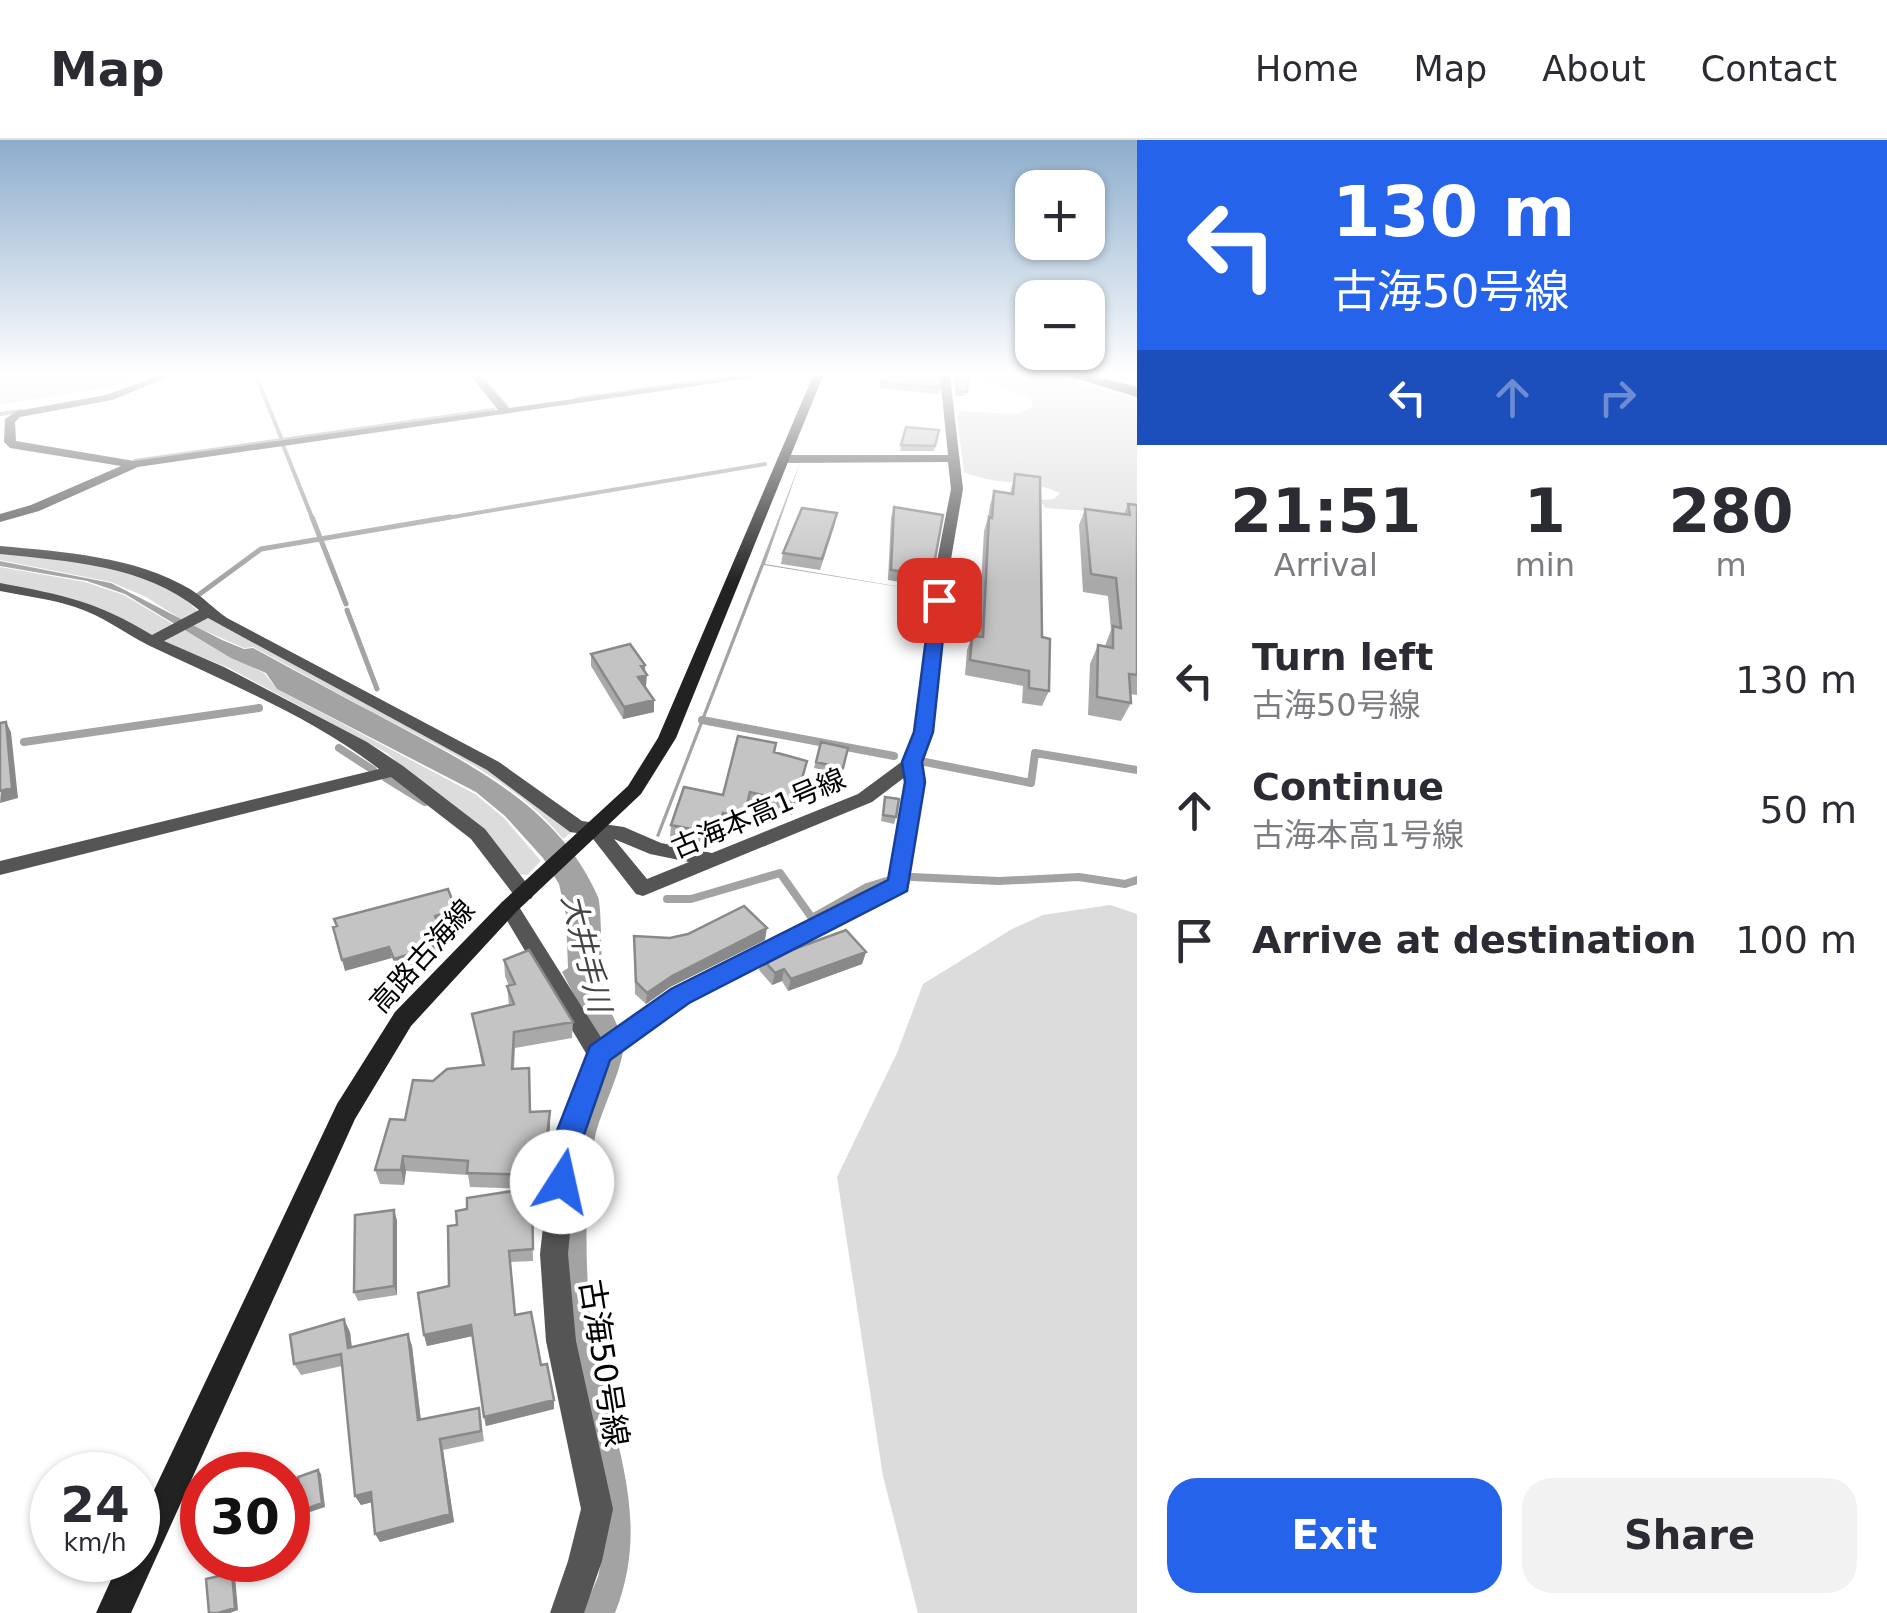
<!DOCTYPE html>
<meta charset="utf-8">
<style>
:root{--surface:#fff;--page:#f2f2f3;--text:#2b2b33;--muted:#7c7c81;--line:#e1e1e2;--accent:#2563eb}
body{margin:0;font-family:"DejaVu Sans","Noto Sans JP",sans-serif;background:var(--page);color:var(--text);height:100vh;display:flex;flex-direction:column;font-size:38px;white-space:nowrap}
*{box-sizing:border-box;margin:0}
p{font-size:32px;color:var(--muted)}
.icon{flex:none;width:55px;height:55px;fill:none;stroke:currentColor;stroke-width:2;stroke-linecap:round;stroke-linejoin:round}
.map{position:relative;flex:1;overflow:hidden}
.sheet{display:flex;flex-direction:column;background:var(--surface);width:750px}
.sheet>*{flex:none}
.banner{background:#2563eb;color:#fff;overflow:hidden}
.buttons{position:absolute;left:1015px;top:30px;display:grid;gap:20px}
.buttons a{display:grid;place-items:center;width:90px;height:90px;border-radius:20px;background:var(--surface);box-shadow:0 2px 8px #0004;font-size:50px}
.speed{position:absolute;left:30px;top:1312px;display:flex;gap:20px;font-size:50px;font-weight:700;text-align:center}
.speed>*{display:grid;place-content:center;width:130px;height:130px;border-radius:50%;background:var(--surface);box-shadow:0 2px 8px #0004;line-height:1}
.speed small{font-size:25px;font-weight:400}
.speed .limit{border:15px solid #d22;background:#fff;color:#111}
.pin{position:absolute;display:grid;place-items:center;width:85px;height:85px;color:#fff;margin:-42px;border-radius:20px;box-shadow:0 5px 15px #0006}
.me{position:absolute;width:110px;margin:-55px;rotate:10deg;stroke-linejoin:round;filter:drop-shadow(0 0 8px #0008)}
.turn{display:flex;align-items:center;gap:35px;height:210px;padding:0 30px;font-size:45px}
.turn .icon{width:130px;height:130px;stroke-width:2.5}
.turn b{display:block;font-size:70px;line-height:85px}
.lanes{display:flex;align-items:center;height:95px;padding:0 30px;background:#0003;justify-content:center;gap:50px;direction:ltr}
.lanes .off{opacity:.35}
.eta{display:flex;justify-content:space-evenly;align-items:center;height:170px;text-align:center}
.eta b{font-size:60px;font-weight:600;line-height:70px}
.action{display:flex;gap:20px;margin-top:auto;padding:20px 30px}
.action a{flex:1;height:115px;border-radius:30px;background:var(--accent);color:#fff;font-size:40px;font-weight:600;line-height:115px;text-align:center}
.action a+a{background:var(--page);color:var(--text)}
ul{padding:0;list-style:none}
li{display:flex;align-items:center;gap:30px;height:130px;padding:0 30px}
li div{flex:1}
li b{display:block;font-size:38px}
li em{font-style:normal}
header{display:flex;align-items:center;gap:60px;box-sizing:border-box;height:140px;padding:0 50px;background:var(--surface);border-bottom:2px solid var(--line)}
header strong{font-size:48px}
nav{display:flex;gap:55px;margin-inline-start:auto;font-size:35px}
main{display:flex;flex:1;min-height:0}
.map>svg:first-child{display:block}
.green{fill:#dcdcdc}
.water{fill:#a3a3a3}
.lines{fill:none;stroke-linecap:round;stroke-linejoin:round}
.stream-far2{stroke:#a3a3a3;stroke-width:4}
.stream-far1{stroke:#a3a3a3;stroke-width:5}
.stream{stroke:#a3a3a3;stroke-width:8}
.highway-casing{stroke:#dbdbdb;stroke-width:2}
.street{fill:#555;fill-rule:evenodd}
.secondary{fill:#222;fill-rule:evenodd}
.highway{fill:#000;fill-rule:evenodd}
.wall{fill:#a9a9a9}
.shaded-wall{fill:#898989}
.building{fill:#c4c4c4;stroke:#898989;stroke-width:2.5}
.route{fill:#2563eb;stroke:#184099;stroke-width:2.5}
.labels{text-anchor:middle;stroke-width:8;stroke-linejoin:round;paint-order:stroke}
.street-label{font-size:28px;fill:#000;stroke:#fff}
.water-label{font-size:30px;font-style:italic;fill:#444;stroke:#fff}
.near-street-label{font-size:32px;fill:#000;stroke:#fff}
</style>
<header>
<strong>Map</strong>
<nav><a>Home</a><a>Map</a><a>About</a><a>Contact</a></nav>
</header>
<main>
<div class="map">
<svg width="1137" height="1473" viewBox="0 0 1137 1473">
<rect width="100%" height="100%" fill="#fff"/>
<path class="green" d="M0 236H140L102 248 0 265Z
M969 236H1056L1137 259V374L1045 368 1040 360 1054 359 1060 353C1027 338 1000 347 964 332L957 277 960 271 1017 274 1032 267 1031 257Z
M0 412C57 418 127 421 177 452 186 457 192 467 200 473L184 481 146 457 111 442 0 420Z
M0 427 85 442 124 455 176 486 152 497 86 463 0 444Z
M205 476 485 625 573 691 563 699C517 642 449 612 386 579 345 558 298 531 253 507L244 508 187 483Z
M180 488 264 533 277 549 475 654 504 678 541 721 527 735 516 734 387 613 229 528 161 501Z
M1110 765 1137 774V1473H918L883 1336 837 1037 897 913 923 844 1012 789 1043 775Z"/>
<path class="water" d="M801 320 765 424 931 452 764 425 659 697 656 696Z
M0 421 111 443 222 500 244 509 253 508C299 533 347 559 389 581 471 625 559 667 598 757 602 767 601 830 603 847 605 867 620 884 623 904 626 922 599 975 595 997 585 1050 585 1110 589 1163 597 1273 659 1363 615 1473H582L598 1437 610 1377 566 1188 568 1022 606 916 562 832 568 828 566 775 559 744 543 718 505 676 476 652 277 549 266 533 231 518 125 454 87 441 0 426Z"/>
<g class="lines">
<path class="stream-far2" d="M256 236 282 300
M481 236 507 267
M576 259 740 236
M0 274 21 271
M283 305 313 380
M135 321 493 270
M435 380 765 324"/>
<path class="stream-far1" d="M312 377 346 464
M197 456 261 409 450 377
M347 470 377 549"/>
<path class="stream" d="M702 580 894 616
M24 602 259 568
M339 608 373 630
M925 622 1031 643 1035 613 1137 630
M386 638 425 662
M912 737 999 741 1079 737 1125 744 1137 740
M667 759H691L780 733 812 778 867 747 893 739"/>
<g class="highway-casing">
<path id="highway" d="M1069 236H1093L1137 247V257Z"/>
</g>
<path class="street" d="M158 236H171L112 260 20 277 15 282 16 301 134 321 498 270 471 236H481L508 268 740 236H764L138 327 39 371 0 382V374L31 365 121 326 10 308 4 302 5 279 17 271 106 255Z
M940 236H950L963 349 949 431 932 592 921 623 924 642 909 745 906 750 688 862 609 920 578 1006 568 1114 576 1201 613 1369 602 1421 584 1473H550L568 1421 581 1369 546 1201 540 1114 552 1006 587 915 499 767 502 762H516L602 899 672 850 890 741 905 637 872 662 643 756 636 754 590 695 570 692 487 630 208 478 164 501 224 527 367 602 403 626 485 689 531 749 534 754 531 759H517L471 699 391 637 0 735V721L379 629C311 576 227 543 150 506 124 493 103 476 75 467 51 459 25 456 0 451V443C63 455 96 461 152 495L199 470C145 425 67 421 0 414V406C63 412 134 416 190 449 203 457 214 469 227 478L499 622 582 681 624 687 661 703 712 713 858 654 904 620 914 592 935 431 951 349 948 322 783 323 777 319 783 315H948ZM614 699 650 714 689 722 647 739Z"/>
<path class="secondary" d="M813 236H823L676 598 641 654 516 772 411 886 355 979 131 1473H96L120 1420H138V1384L337 964 395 872 502 762 628 646 658 598Z"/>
<use href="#highway" class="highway"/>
</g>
<path class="wall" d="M882 236 940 248 938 254 879 248Z
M954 236H968L966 256H956Z
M906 287 935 306 934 311H900Z
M1015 334 1042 497 1049 551 1042 566 1022 563 1023 546 965 535 967 510 972 496 978 497 984 391 988 378 990 365 994 351 1010 354Z
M1128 364 1137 365V555L1130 554 1131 563 1121 581 1088 575 1090 524 1098 505 1105 506 1111 490 1108 456 1083 452 1079 385 1085 369 1124 374Z
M894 367 932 436 929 447 888 440 891 378Z
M835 384 820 430 781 424 783 413Z
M591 514 645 525 646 546 645 547 654 560V572L623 579 591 526Z
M821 602 848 608 842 634 814 628Z
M776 603 775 612 807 621 792 675 748 664 742 689 721 685 717 702 701 699 699 704 670 697 671 685 723 655Z
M885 657 896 677 894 684 881 681Z
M634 796 670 798 765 800 670 847 646 864 635 854Z
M789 811 866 812 862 824 788 851 782 841 772 845 759 830 762 818Z
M504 820 573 882 572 898 515 908 514 929 530 972 550 971V986L546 1019H531L533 1121 510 1122 515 1175 541 1225 554 1269 486 1286 472 1196 427 1206 424 1195 449 1146 457 1085 467 1069 529 1049 470 1047 468 1035 406 1031 404 1045 380 1044 375 1030 405 980 433 941 482 925 472 874 509 865 507 846H509L505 836Z
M397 1080V1155L358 1161 354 1152Z
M350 1192 352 1207 408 1194 412 1206 421 1280 481 1279 484 1301 443 1310 454 1382 380 1402 372 1362 361 1365 355 1356 342 1226 301 1235 294 1224Z"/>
<path class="shaded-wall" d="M645 525 644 535H647L646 546 637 549 638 537 641 526Z
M654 560V572L623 579 624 567Z
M6 582 11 592 18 658 0 663Z
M456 770 457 781 436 787 435 776Z
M767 788 765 800 670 847 646 864 647 853 672 836Z
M445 796 446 807 434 818 396 830 394 819Z
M389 807 392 818 345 831 342 820Z
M866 812 862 824 788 851 791 839Z
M784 829 782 841 772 845 775 833Z
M550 971V986L546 1019V1004Z
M403 1016 406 1031 404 1045 401 1030Z
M394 1070 397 1080V1155L394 1146Z
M344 1179 350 1192 353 1220 348 1208Z
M471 1185 473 1196 427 1206 424 1195Z
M408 1194 412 1206 422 1291 418 1280Z
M554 1260V1269L486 1286 484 1277Z
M440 1299 443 1310 454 1382 380 1402 375 1394Z
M318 1330 321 1334 325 1367 304 1374 301 1371Z
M371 1352 376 1361 361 1365 355 1356Z
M232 1433 235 1436 238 1470 230 1473H218Z"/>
<path class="building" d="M882 236H940V248L880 242Z
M956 236H968L967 252 957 251Z
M906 287 939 290 935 306 901 305Z
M1015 334 1040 337 1042 497 1050 499 1049 551 1029 548V531L970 520 972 496 983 497 989 377 992 378 994 351 1013 354Z
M1128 364 1137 365V535L1129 534 1131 563 1097 557 1098 505 1113 508V486L1121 488 1116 438 1091 434 1085 369 1130 375Z
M894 367 943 375 932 436 891 430Z
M802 368 837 373 822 419 783 413Z
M630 504 645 525 641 526 647 535 638 537 654 560 624 567 591 514Z
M6 582 12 648 0 651V583Z
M738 596 776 603 774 612 807 621 795 663 750 652 744 677 723 673 719 690 702 686 701 691 671 685 684 647 723 655Z
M821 602 848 608 843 628 816 622Z
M885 657 899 659 896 677 883 675Z
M448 749 456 770 435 776 445 796 433 807 394 819 389 807 342 820 333 787 337 786 334 779Z
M744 766 767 788 672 836 647 853 636 842 634 796 670 798 688 794Z
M846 790 866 812 791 839 784 829 775 833 762 818 784 806 789 811Z
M529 810 573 882 514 892 512 929 529 928 530 972 550 971 546 1004H531V1035L467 1033 468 1021 403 1016 401 1030H375L390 979 405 980 413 940 433 941 447 929 484 925 472 874 514 864 507 846 515 844 504 820Z
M532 1048 533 1109 509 1111 515 1175 531 1172 541 1225 547 1224 554 1260 484 1277 471 1185 424 1195 418 1153 449 1146 448 1086 457 1085 456 1071 467 1069V1058Z
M394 1070V1146L354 1152 355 1075Z
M344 1179 348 1208 408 1194 418 1280 479 1268 481 1291 440 1299 450 1374 375 1394 371 1352 355 1356 341 1214 294 1224 290 1195Z
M318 1330 322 1363 301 1371 298 1337Z
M232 1433 235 1468 218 1473H209L206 1439Z"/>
<linearGradient id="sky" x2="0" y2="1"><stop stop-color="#8cadcc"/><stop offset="0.53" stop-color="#fff"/><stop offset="1" stop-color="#fff" stop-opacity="0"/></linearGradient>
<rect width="1137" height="442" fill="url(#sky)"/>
<path class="route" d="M939 455 947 460 933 592 922 622 925 642 907 751 689 863 610 920 580 1006 572 1052 562 1056 551 1052 547 1042 551 1006 590 906 671 849 888 740 905 642 902 622 914 592 931 460Z"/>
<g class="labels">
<g class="street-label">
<text transform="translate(758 673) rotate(-23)" y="10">古海本高1号線</text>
<text transform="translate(422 816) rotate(-48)" y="10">高路古海線</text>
</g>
<g class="water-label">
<text transform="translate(586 813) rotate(76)" y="10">大井手川</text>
</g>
<g class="near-street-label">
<text transform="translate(604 1223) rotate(81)" y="11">古海50号線</text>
</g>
</g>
</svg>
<div class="buttons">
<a>+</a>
<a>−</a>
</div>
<div class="speed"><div>24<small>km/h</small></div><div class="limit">30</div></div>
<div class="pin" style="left:939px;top:460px;background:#d93025"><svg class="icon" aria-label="arrive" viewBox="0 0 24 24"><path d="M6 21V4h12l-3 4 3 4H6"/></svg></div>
<svg class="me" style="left:562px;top:1042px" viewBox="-20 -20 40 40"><circle r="19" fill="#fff"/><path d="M0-13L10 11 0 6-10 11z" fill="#2563eb"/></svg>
</div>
<section class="sheet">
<div class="banner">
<div class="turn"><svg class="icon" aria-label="left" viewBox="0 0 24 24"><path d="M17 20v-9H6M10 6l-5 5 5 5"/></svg><div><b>130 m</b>古海50号線</div></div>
<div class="lanes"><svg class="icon" aria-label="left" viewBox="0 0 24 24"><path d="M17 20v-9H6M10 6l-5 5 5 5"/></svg><svg class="icon off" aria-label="ahead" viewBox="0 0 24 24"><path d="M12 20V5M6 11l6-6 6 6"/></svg><svg class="icon off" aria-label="right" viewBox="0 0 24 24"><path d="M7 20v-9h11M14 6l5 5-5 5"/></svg></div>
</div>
<div class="eta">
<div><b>21:51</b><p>Arrival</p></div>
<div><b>1</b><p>min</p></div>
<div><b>280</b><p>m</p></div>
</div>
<ul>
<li><svg class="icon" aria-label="left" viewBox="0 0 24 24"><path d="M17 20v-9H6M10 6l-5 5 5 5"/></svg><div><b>Turn left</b><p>古海50号線</p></div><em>130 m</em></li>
<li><svg class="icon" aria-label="ahead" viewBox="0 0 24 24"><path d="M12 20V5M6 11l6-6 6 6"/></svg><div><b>Continue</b><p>古海本高1号線</p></div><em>50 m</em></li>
<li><svg class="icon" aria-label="arrive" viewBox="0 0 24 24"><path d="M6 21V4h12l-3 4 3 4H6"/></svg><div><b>Arrive at destination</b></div><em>100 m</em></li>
</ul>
<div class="action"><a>Exit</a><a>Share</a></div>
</section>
</main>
